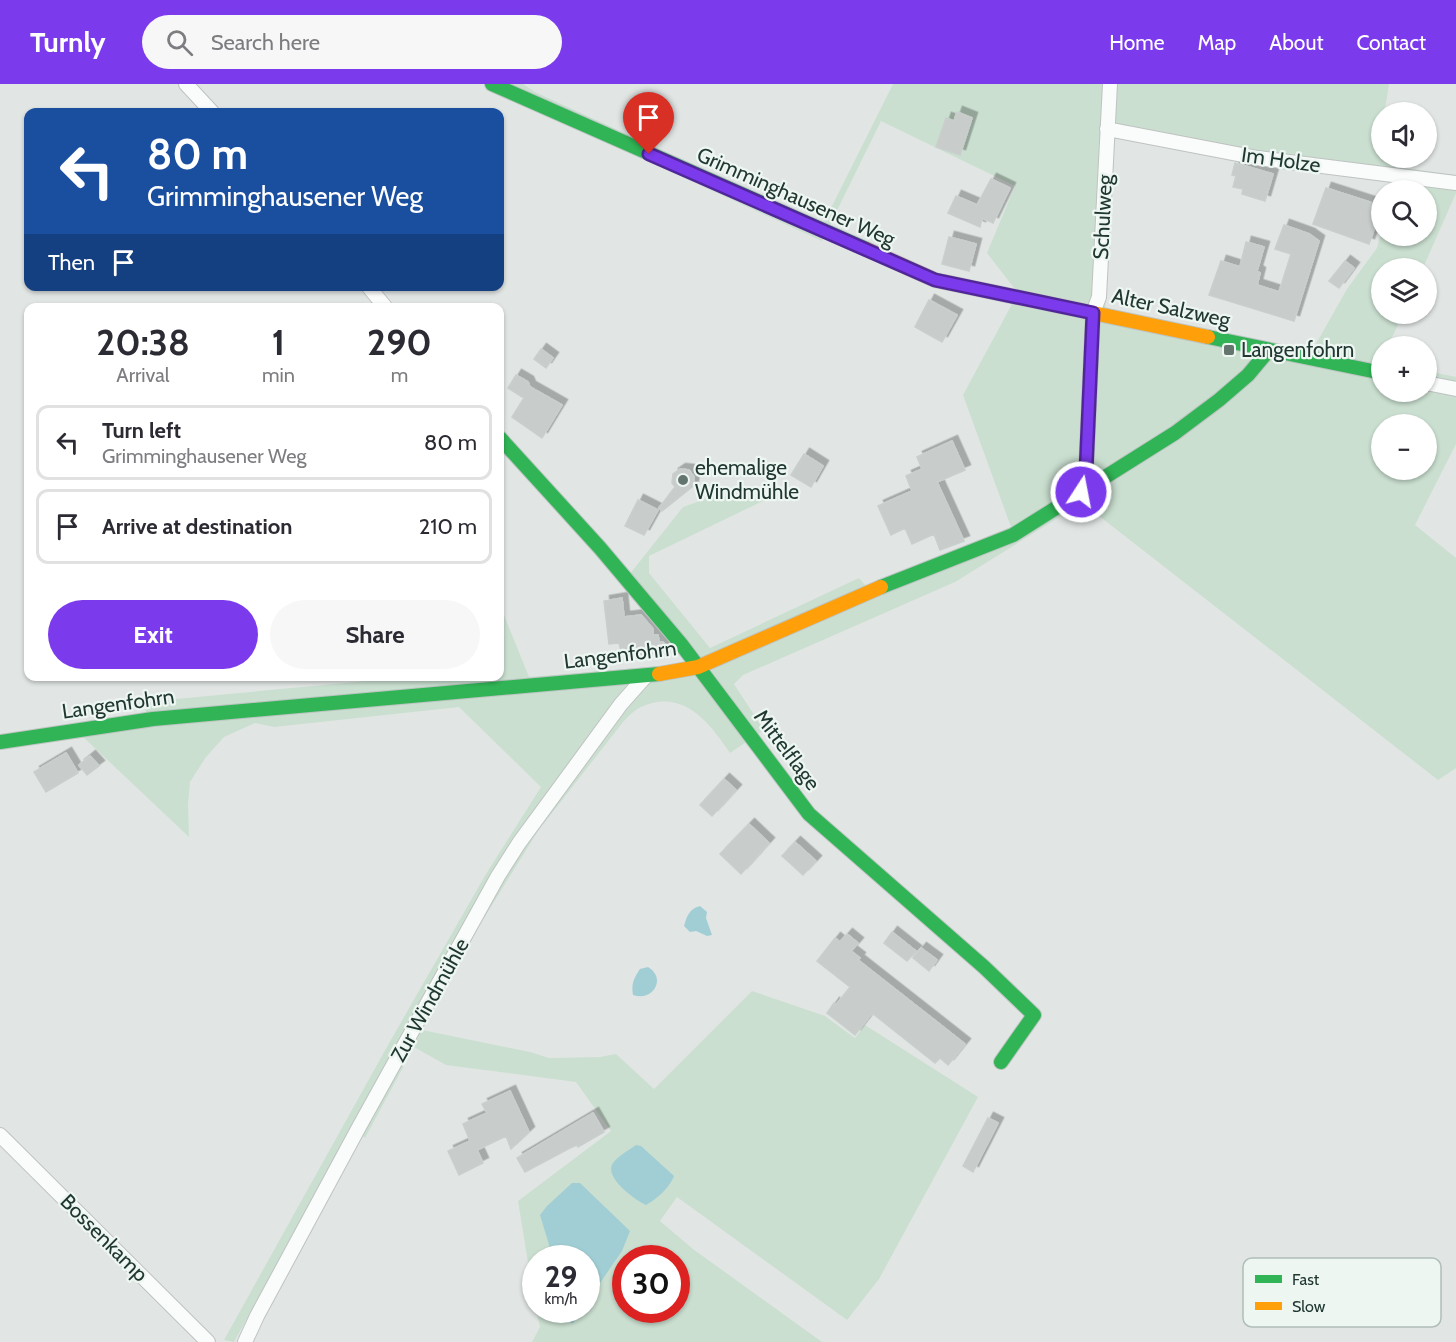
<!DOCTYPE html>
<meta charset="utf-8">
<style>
:root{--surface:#fff;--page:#f7f7f7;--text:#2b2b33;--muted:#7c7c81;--line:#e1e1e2;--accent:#7c3aed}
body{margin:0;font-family:Cabin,sans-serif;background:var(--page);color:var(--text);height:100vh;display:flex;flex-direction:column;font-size:22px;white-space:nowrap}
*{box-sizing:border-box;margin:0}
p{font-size:20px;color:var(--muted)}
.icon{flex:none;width:33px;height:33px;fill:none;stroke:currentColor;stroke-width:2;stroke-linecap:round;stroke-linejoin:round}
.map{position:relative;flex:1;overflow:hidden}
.side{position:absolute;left:24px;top:219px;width:480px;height:378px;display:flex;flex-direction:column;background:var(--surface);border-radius:12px;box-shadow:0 2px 4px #0004}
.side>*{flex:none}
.top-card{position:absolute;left:24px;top:24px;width:480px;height:183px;border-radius:12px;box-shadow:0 2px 4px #0004;background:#1a4fa0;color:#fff;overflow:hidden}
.buttons{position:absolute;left:1371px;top:18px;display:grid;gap:12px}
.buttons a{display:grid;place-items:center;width:66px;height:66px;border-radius:50%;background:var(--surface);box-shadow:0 2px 4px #0004;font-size:30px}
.speed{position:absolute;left:522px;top:1161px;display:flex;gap:12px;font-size:30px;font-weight:700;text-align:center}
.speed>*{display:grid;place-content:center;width:78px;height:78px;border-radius:50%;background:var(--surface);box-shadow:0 2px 4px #0004;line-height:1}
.speed small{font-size:15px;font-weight:400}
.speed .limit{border:9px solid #d22;background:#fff;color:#111}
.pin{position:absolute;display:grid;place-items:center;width:51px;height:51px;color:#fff;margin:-62px -26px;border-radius:50% 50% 50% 0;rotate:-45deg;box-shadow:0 0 6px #0007}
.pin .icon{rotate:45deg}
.me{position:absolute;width:66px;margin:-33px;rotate:11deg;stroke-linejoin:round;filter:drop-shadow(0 0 4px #0008)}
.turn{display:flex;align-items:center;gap:21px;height:126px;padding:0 24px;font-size:27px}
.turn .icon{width:78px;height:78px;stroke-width:2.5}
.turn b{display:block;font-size:42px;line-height:51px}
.then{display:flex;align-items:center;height:57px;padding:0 24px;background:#0003;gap:12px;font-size:22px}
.eta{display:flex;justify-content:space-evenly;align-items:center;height:102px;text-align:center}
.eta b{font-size:36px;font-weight:800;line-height:42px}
.button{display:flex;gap:12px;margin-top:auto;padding:12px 24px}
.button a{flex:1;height:69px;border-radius:36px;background:var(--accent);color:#fff;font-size:24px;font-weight:800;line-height:69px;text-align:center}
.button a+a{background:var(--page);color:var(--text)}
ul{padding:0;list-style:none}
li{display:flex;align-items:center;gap:18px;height:75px;margin:0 12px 9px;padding:0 12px;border:3px solid var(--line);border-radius:12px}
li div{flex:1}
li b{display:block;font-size:22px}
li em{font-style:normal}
header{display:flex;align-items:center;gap:36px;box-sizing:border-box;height:84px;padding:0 30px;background:var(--accent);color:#fff}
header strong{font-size:28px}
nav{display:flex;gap:33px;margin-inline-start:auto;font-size:21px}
.search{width:420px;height:54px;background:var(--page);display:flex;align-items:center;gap:15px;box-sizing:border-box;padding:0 21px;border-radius:33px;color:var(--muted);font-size:22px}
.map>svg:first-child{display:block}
.green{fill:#cadfd0;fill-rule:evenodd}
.water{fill:#a1ced5}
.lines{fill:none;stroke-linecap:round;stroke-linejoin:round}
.stream{stroke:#a1ced5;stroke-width:4.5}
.building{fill:#c8cdcb;stroke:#c9cfcd;stroke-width:1.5;filter:url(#shadow)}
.street-casing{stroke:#bec3c1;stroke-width:16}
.fast-casing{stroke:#bcc4c1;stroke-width:16}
.slow-casing{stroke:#bcc4c1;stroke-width:16}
.street{stroke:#fafbfb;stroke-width:14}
.fast{stroke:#30b455;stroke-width:14}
.slow{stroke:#ff9f0a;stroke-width:14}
.route-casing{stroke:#51269a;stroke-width:15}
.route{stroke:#7c3aed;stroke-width:10}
.poi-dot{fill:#647570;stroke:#eef6f2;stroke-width:2}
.labels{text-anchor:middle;stroke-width:4.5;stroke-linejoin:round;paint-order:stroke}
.street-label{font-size:21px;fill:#203831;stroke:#eef6f2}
.poi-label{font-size:21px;fill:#203831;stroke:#eef6f2;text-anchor:start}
.key{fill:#eef6f2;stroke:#b0bdb8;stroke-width:1.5}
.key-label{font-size:16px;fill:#203831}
</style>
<header>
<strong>Turnly</strong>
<div class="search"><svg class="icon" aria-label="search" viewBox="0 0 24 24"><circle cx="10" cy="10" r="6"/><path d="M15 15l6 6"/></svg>Search here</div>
<nav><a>Home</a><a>Map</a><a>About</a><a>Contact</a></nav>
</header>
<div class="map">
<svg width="1456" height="1258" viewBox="0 0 1456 1258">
<defs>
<filter id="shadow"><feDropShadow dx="5.5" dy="-5.5" stdDeviation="0" flood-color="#0004"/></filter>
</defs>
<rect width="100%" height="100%" fill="#e1e6e4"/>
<path class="green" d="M508 0H523L535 8 823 140 893 0H1389L1385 25 1393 28H1382V74H1399L1398 83 1456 91V109L1423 184H1382V230H1403L1388 262H1382V308H1426L1427 287 1456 293V360L1415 441 1456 474V684L1438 696 1085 421H1079L955 498 743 591 734 600 764 646 730 669C709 638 683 604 641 623 634 626 628 633 623 638L538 747 461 871 422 946 530 968 549 974 600 973 616 970 654 1005 752 907 825 932 855 954 865 941 978 1013 879 1195 847 1236 677 1113 660 1137 693 1165 822 1258H532L540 1243 536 1226H586V1174H536L535 1221 518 1117 611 1047 576 998 446 981 414 963 365 1054 353 1044 234 1258 224 1256 388 961 486 790 541 703 459 623 274 643 255 639 224 653 206 673 190 698 188 720 189 753 81 651 148 640 144 618 387 595 392 593 500 592V534L504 531 529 593 676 581 697 575 629 491 683 423 714 412 767 415 649 472V489L710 564 859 494 866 502 1011 443 963 311 1018 209 987 169 1015 102 881 37 822 157 503 11ZM1113 51 1257 81 1396 97 1394 106H1426V152H1382L1381 149 1377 164 1347 205 1312 267 1105 228ZM1382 340H1426V386H1382ZM626 1174H676V1226H626Z"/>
<path class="water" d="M700 822 707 828 706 834 712 851 707 852 696 847 690 848 684 842C687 832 689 825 700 822Z
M648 883C667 894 653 918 633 911 631 900 634 894 640 885Z
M636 1061 641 1062 674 1092C670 1103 657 1115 646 1121 635 1116 603 1093 613 1079 618 1072 629 1066 636 1061Z
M572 1099H580L630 1147 622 1167 587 1218 586 1174H553L540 1131 547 1122Z"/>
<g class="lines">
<path class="stream" d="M572 1237 578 1226"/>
</g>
<path class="building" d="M957 28 972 34 960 71 936 63 946 34 954 37Z
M1235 79 1273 90 1265 117 1242 110 1243 105 1233 103 1236 92 1232 91Z
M991 95 1010 104 993 139 982 134 980 143 948 129 956 112 977 121Z
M1326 104 1382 122 1369 160 1313 140Z
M1284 141 1309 150 1319 157 1294 237 1209 211 1221 177 1240 183 1246 158 1264 163 1257 187 1260 189 1257 201 1279 208 1291 170 1275 165Z
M949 153 976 160 969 187 942 180Z
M1345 177 1354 184 1339 204 1329 197Z
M929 216 957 231 942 258 915 243Z
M541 265 553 274 546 284 534 275Z
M516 291 528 298 530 303 562 321 542 354 512 333 524 314 508 304Z
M952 357 965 386 937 398 964 457 940 466 934 450 912 460 905 444 891 451 878 422 912 407 906 392 922 385 917 373Z
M804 370 823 382 811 403 791 391Z
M680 385 689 386 694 393 693 402 662 427 659 424 675 403 672 399 673 390Z
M638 416 658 426 644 451 625 442Z
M622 514 624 533 641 531 653 545V551H658L659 558H663L669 564 670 569 632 572 631 566 621 567 619 559 609 560 604 517Z
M66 669 78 689 46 708 34 688Z
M90 672 99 682 87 691 79 681Z
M724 695 736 706 712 732 700 721Z
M749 740 769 759 741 790 720 770Z
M795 758 816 777 803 791 782 772Z
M892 848 916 867 907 877 884 859Z
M847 850 858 859 851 867 860 874 858 876 965 960 948 981 940 974 935 979 872 929 855 951 827 929 834 919 836 921 850 903 817 877 835 854 840 858Z
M921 864 937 876 929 887 913 874Z
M510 1007 529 1048 511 1065 506 1052 477 1066 483 1079 459 1091 448 1067 470 1057 463 1040 487 1029 482 1020Z
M593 1029 604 1048 578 1063 577 1061 570 1064 525 1088 517 1074Z
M988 1034 998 1039 973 1088 963 1082Z"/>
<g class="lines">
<g class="street-casing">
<path id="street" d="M186 0 212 28
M1107 45 1258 74 1456 99
M368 202 386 224
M1426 299 1456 305
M1081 408 1086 387 1093 229 1099 213 1110 0
M0 1051 208 1258
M245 1258 257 1232 359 1043 498 792 519 759 621 620 645 593"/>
</g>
<g class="fast-casing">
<path id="fast" d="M492 0 866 165
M1208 253 1382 289
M500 354 600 464 681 560 809 730 984 883 1034 931 1001 978
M881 503 1013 451 1175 349 1219 316 1248 291 1269 266
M0 658 153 635 659 590"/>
</g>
<g class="slow-casing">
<path id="slow" d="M866 165 935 196 1208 253
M659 590 698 583 881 503"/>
</g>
<use href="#street" class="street"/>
<use href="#fast" class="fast"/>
<use href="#slow" class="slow"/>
</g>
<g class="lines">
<g class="route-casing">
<path id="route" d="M649 70 935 196 1093 229 1086 387 1081 408"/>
</g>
<use href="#route" class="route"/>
</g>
<g class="poi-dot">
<rect x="1223" y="260" width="12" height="12" rx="3"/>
<circle cx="683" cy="396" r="6"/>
</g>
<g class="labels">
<g class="street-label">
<text transform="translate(1281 76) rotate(8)" y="7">Im Holze</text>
<text transform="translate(796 113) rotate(24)" y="7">Grimminghausener Weg</text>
<text transform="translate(1103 133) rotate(-87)" y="7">Schulweg</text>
<text transform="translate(1171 224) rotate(12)" y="7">Alter Salzweg</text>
<text transform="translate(620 571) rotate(-7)" y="7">Langenfohrn</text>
<text transform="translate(118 620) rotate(-8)" y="7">Langenfohrn</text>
<text transform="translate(787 666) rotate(53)" y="7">Mittelflage</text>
<text transform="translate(430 916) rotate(-61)" y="7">Zur Windmühle</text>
<text transform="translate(104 1154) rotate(45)" y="7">Bossenkamp</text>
</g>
<g class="poi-label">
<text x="1241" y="273">Langenfohrn</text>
<text x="695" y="391">ehemalige<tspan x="695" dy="24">Windmühle</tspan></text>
</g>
</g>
<rect x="1243" y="1174" width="198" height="69" rx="9" class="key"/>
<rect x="1255" y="1191" width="27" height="8" fill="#30b455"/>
<rect x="1255" y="1218" width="27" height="8" fill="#ff9f0a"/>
<g class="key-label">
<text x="1292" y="1201">Fast</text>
<text x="1292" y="1228">Slow</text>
</g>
</svg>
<div class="buttons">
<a><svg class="icon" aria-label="sound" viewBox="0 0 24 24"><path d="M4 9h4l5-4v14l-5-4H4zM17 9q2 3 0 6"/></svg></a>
<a><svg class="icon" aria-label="search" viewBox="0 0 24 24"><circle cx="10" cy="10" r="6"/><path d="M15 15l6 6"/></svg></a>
<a><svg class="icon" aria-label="layers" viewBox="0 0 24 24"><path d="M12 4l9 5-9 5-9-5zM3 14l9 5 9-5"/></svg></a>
<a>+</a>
<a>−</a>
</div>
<div class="speed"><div>29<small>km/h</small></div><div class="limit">30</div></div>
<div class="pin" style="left:649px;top:70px;background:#d93025"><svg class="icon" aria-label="arrive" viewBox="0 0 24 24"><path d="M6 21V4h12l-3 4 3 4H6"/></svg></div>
<svg class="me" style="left:1081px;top:408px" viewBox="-20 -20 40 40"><circle r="17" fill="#7c3aed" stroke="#fff" stroke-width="3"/><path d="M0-11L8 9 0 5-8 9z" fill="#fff"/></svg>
<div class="top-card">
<div class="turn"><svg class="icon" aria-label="left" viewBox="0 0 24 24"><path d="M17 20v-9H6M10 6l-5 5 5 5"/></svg><div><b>80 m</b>Grimminghausener Weg</div></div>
<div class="then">Then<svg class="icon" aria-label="arrive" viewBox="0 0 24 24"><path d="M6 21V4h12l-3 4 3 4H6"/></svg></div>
</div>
<section class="side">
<div class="eta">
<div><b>20:38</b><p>Arrival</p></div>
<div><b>1</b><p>min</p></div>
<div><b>290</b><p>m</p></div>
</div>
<ul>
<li><svg class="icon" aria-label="left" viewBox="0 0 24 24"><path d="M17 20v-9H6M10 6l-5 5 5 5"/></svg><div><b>Turn left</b><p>Grimminghausener Weg</p></div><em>80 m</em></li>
<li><svg class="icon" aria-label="arrive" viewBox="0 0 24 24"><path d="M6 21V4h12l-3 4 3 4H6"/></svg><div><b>Arrive at destination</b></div><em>210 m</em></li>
</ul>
<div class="button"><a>Exit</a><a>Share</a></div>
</section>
</div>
